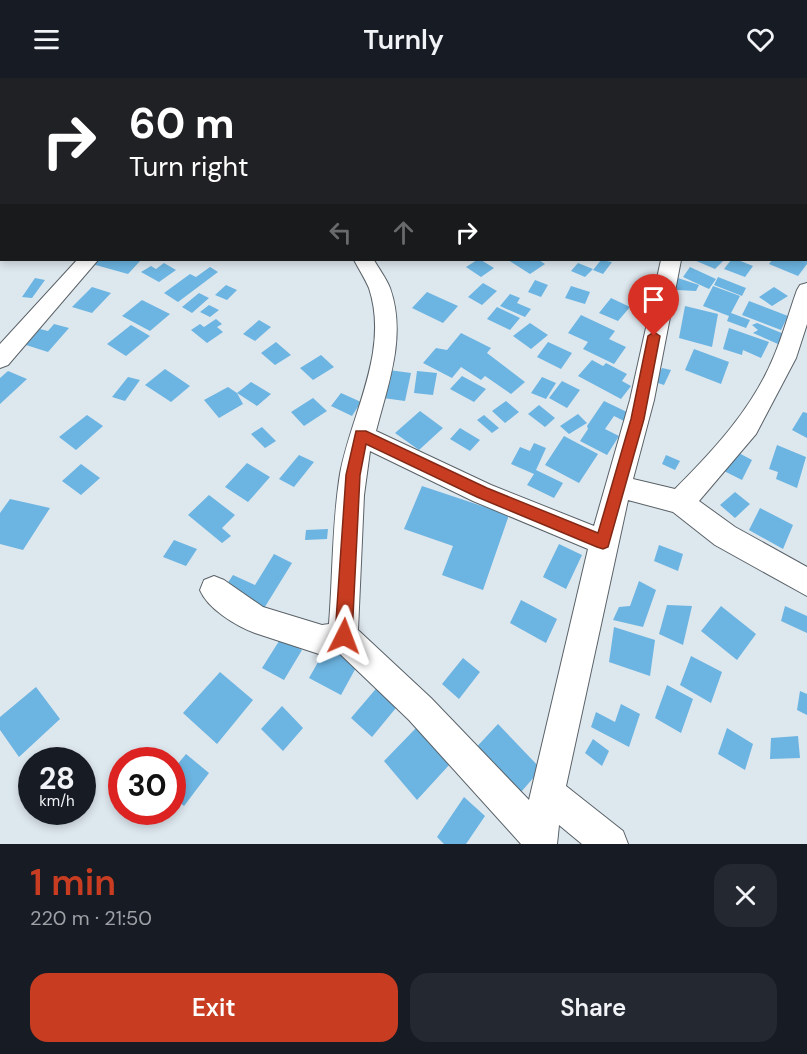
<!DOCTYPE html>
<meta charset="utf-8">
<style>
:root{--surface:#171b24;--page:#242831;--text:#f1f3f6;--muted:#9ea1a6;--accent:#c83d21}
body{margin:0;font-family:"DM Sans",sans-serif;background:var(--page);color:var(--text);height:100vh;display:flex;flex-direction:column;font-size:22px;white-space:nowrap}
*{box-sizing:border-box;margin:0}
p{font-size:20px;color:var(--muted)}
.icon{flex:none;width:33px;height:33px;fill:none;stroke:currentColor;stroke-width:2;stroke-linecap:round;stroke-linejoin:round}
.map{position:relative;height:766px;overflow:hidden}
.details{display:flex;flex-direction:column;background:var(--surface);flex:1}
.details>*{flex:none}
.hud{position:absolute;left:0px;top:0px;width:807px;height:183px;box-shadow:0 3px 9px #0003;background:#202124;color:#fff;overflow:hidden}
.speed{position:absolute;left:18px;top:669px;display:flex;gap:12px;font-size:30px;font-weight:700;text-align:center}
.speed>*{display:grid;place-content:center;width:78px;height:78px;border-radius:50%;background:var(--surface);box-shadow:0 3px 9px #0003;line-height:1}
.speed small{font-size:15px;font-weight:400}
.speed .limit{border:9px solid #d22;background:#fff;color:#111}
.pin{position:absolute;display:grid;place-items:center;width:51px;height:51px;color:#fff;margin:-62px -26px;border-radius:50% 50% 50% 0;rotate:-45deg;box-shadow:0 0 6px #0007}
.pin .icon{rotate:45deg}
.me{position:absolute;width:66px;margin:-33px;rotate:3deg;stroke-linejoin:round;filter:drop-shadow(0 0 4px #0008)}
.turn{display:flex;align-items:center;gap:21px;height:126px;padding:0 30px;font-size:27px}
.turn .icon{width:78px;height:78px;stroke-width:2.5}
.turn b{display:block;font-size:42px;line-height:51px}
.lanes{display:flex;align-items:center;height:57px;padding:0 30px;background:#0003;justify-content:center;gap:30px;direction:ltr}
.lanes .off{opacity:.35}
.round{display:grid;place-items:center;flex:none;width:63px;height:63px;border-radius:18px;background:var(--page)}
.head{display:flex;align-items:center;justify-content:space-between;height:102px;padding:0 30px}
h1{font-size:36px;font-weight:600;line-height:45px;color:var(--accent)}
.action{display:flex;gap:12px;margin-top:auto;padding:12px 30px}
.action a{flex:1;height:69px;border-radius:18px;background:var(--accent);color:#fff;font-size:24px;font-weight:600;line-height:69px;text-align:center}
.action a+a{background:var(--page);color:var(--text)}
header{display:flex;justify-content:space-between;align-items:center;height:78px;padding:0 30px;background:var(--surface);font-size:27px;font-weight:600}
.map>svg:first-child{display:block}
.building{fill:#6cb4e1}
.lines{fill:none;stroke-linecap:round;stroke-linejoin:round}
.street-casing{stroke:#5a6268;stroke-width:2}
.street{fill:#fff;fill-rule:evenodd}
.route{fill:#c83d21;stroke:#822815;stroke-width:1.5}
</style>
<header><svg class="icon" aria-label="menu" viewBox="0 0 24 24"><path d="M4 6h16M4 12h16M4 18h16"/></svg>Turnly<svg class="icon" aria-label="heart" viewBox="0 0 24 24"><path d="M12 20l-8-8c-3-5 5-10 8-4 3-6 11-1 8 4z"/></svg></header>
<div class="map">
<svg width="807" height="766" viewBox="0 0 807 766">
<rect width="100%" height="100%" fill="#dde7ee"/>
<path class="building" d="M96 182H141L128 196 92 186Z
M477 182H481L494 190 481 199 466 189Z
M508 182H539L545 186 530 196Z
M601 182 612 184 603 196 593 192Z
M694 182H724L715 191Z
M731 182H738L753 188 745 199 724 191Z
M772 182H807V186L798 198 769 186Z
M164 185 176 192 159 204 141 194 151 188 156 191Z
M578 185 593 191 585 199 571 193Z
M210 189 218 194 178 224 164 215 190 196 196 199Z
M690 189 716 201 709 211 683 199Z
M718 199 746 210 742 218 714 207Z
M35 200 45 202 32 220 22 219Z
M678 200 699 207 696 213 677 212 674 220 671 219Z
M535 202 548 207 541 219 528 214Z
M483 205 497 213 482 227 468 219Z
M226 207 237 212 227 222 215 217Z
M571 208 590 214 585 226 565 220Z
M713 208 740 218 731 235 750 242 746 250 727 243 729 238 703 228Z
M92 209 111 215 92 235 72 229Z
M774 209 788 218 772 228 759 219Z
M427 214 458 228 443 245 412 230Z
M199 215 209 220 192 235 182 229Z
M510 216 520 220 517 225 531 231 525 239 500 228Z
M611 220 630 229 618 243 599 235Z
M142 222 170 236 150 253 122 238Z
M749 223 788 238 781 252 742 237Z
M209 227 219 232 210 239 200 234Z
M685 228 718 236 712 269 679 260Z
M497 229 520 240 510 252 487 241Z
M581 237 615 253 609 261 626 269 614 286 583 271 588 264 568 255Z
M216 241 222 246 217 249 223 254 207 265 191 252 200 246 204 249Z
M259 242 271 249 255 263 243 256Z
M530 245 548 257 531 271 513 258Z
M757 245 784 256 778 266 753 255 758 252 752 247Z
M54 246 69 250 48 274 26 267 40 251 48 253Z
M131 247 150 258 126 278 107 266Z
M729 250 769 264 761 280 743 272 742 277 723 271Z
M461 255 491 270 487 275 525 304 511 316 485 298 481 302 461 289 452 300 423 285 436 270 447 272Z
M276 264 291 277 275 287 261 275Z
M548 264 572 275 561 291 537 279Z
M694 271 729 284 721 306 685 292Z
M321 277 334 289 313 302 300 290Z
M592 282 603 288 606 285 627 296 622 303 631 308 621 321 578 298Z
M662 290 671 292 664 307 655 304Z
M165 291 190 308 171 324 145 307Z
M389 292 411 295 405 323 383 320Z
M8 293 27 301 0 326V300Z
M417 293 437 295 433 317 414 315Z
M462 298 486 311 474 324 450 311Z
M128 299 140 302 125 323 112 319Z
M542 299 556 305 546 321 531 315Z
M562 303 580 312 567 330 549 320Z
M251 304 271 316 257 328 237 315Z
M228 309 237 315 243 326 219 340 204 322Z
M341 315 361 324 352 338 331 328Z
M313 320 327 333 304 348 291 334Z
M506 323 519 334 505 345 492 333Z
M604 323 629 335 624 343 614 338 605 351 619 358 607 377 580 363 588 351 587 348Z
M539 327 555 340 545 349 528 336Z
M420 333 443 350 419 372 395 355Z
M803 334 807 335V360L792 352Z
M578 336 587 345 569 356 560 348Z
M87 337 103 348 76 372 59 359Z
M484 337 499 350 492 355 477 342Z
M262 349 276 363 265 370 251 356Z
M460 350 480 362 470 373 450 361Z
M564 358 598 376 579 405 545 387Z
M534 365 546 370 536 392 563 405 554 420 527 407 534 396 511 386 520 369 530 373Z
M777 367 806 379 797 410 776 401 778 394 769 391Z
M735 373 752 382 742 402 724 393Z
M299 377 314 384 294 409 279 401Z
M666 377 680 383 675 392 662 386Z
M247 385 270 399 248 424 225 409Z
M81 386 100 400 81 417 62 403Z
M422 408 509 437 483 512 442 497 453 468 404 451Z
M735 414 750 426 735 440 720 427Z
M209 417 235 437 222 450 231 458 222 465 188 437Z
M10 421 50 430 23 472 0 466V435Z
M760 430 793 447 783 471 749 452Z
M328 451 327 461 305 462 306 452Z
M174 462 197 471 186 488 163 479Z
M559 466 582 477 566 511 543 499Z
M659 467 683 476 678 493 654 483Z
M274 476 292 485 263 532 223 512 233 497 255 507Z
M639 503 656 512 643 549 613 542 619 529 630 528Z
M521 522 557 541 546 565 510 545Z
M667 527 692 528 683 567 659 556Z
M721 528 756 556 737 582 701 553Z
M785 528 807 538V555L781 543Z
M614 549 655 562 650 598 609 584Z
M281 560 302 572 284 602 262 590Z
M326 570 358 586 341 617 309 600Z
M691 578 722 594 711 625 680 607Z
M463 580 480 594 459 621 442 606Z
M220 594 253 622 217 666 183 635Z
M380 606 400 625 372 659 351 640Z
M667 607 693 621 681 655 655 640Z
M36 609 60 641 19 679 0 652V639Z
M800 613 807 616V637L797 632Z
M621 626 640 636 629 669 591 649 596 634 615 644Z
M282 628 303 650 283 673 261 651Z
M498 646 541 691 515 721 472 674Z
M417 649 450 686 417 722 384 683Z
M727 650 753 666 745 692 718 676Z
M798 658 800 680 770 681 771 660Z
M593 661 609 673 602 688 585 675Z
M186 676 209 695 184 728 172 718V693Z
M464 719 485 738 466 766H444L437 759Z
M61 734H80L67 744Z"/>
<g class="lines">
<g class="street-casing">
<path id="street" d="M247 0H263L246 2Z
M564 0H581L582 2H565Z
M773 0H789L772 2Z
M0 11 2 12V22L0 21Z
M0 134H2V146H0Z
M77 182H98L8 287 0 290V266Z
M354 182H374C379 191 386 200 390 210 407 258 388 306 376 353L491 407 594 448 630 322 661 182H681L654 322 633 401 675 411C714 372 753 330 774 278 783 257 789 234 797 212L800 207 807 205V246L796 280 756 356 699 423 735 449 807 489V518L715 467 673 434 628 422 566 708 623 753 628 766H582L559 747 557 766H521L409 642 338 574 322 577 255 555C236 548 208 531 200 512L204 502 214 498 224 502 263 529 322 547 329 546C333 496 332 445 340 396 351 336 390 273 369 210 365 201 359 191 354 182ZM370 373 473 423 588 471 529 722 431 620 358 552 364 417Z"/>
</g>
<use href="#street" class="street"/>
</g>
<path class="route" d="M654 254 660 258 644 341 608 469 603 471 597 469 477 419 366 366 360 397 352 558 349 564 344 566 338 564 335 558 346 397 356 353H366L487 410 598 455 631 341 648 258Z"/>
</svg>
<div class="speed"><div>28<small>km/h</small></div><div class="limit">30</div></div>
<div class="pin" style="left:654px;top:258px;background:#d93025"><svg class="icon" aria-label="arrive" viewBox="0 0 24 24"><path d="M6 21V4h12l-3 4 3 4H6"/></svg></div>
<svg class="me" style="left:344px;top:558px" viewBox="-20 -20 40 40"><path d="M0-17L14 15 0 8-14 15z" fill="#c83d21" stroke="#fff" stroke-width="4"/></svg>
<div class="hud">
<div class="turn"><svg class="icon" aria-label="right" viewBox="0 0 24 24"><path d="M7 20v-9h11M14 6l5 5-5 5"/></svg><div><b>60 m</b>Turn right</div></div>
<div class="lanes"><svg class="icon off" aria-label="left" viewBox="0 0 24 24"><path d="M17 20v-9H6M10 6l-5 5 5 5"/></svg><svg class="icon off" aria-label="ahead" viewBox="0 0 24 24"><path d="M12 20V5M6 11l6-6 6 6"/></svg><svg class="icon" aria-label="right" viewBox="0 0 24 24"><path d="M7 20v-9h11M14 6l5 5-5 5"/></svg></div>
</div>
</div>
<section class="details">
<div class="head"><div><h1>1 min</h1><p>220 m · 21:50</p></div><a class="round"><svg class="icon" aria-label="close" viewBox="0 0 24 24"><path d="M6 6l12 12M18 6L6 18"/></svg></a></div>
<div class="action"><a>Exit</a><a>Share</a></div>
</section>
